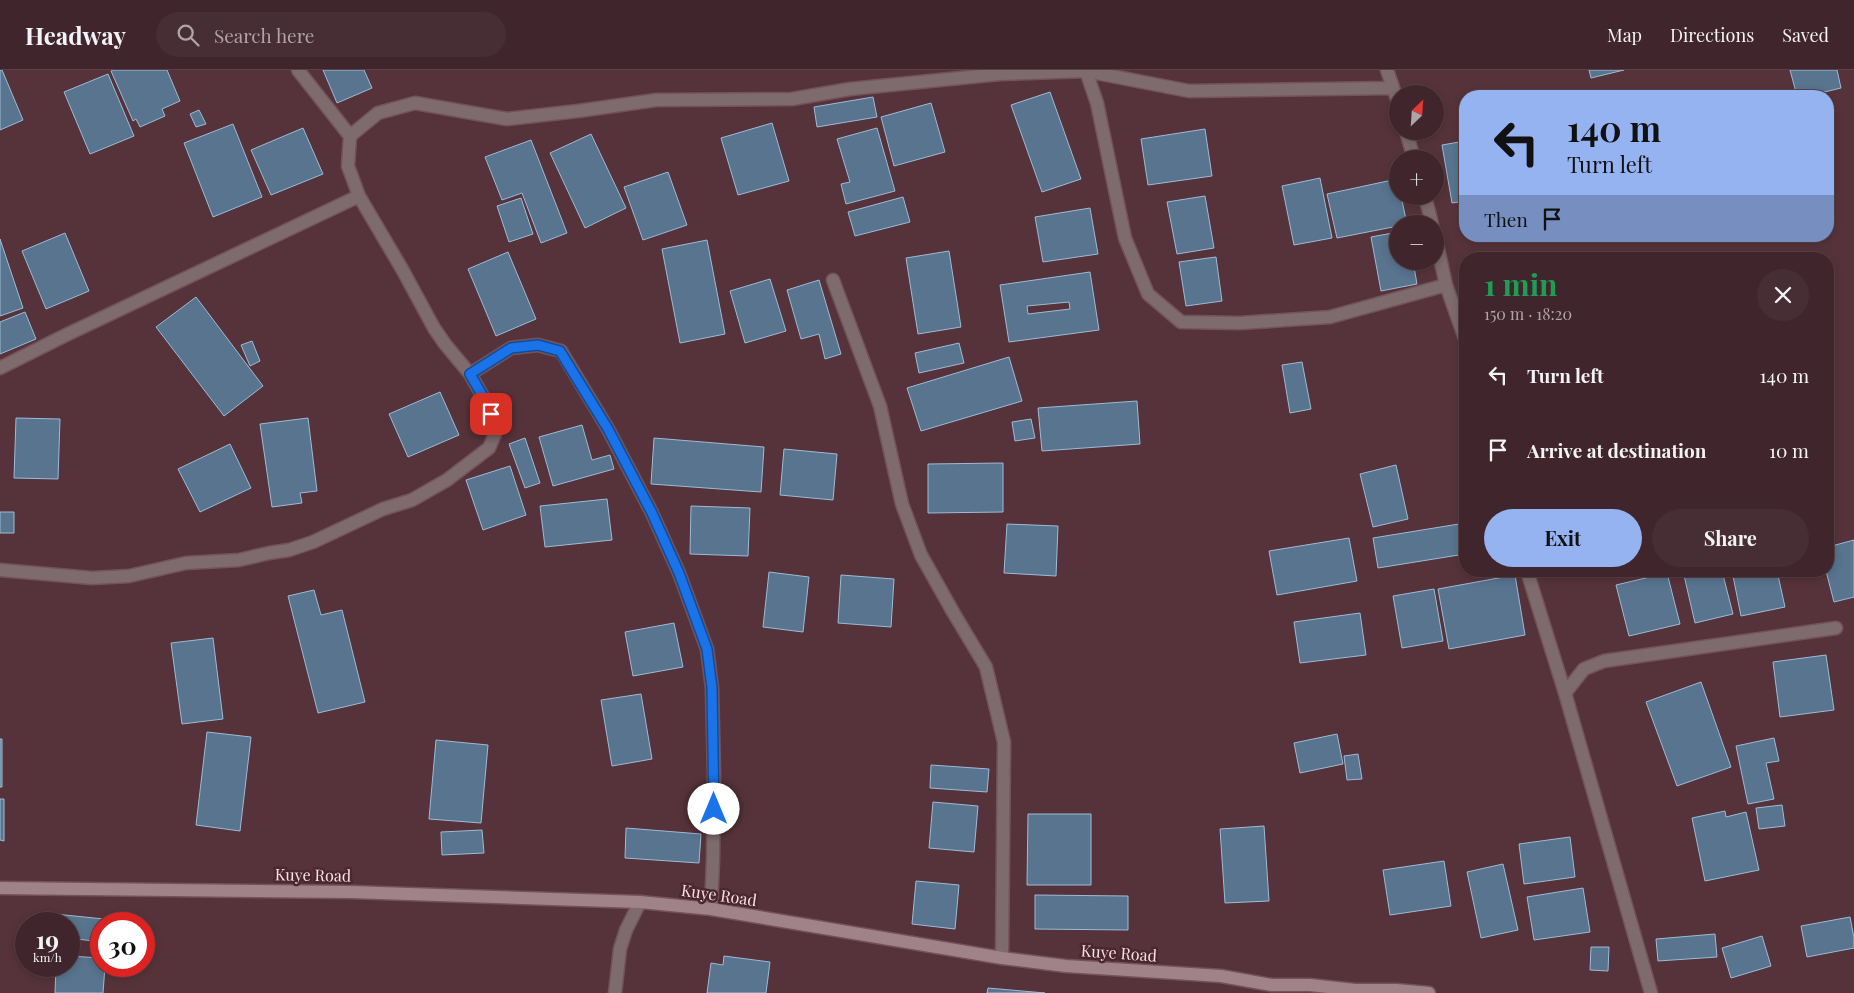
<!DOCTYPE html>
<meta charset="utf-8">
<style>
:root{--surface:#40262c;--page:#472e34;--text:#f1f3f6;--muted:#aea5a9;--line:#594348;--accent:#95b2f1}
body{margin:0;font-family:"Playfair Display",serif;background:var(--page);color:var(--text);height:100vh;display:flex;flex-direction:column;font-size:19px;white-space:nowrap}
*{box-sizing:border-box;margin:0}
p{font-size:16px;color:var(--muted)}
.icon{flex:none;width:28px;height:28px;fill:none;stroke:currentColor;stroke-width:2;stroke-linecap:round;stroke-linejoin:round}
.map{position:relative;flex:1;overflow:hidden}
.panel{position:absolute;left:1459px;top:182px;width:375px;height:325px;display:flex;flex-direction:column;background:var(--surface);border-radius:20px;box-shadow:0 2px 8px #0003,0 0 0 1px var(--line)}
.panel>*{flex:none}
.top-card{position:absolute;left:1459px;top:20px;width:375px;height:152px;border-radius:20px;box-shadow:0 2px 8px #0003,0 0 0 1px var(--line);background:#95b2f1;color:#111;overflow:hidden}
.needle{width:32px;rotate:25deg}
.fabs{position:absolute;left:1389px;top:15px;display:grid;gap:10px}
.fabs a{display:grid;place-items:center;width:55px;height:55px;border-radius:50%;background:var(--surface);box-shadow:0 2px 8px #0003,0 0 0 1px var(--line);font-size:25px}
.speed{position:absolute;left:15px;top:842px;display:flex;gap:10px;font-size:25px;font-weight:700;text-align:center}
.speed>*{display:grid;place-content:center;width:65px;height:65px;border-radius:50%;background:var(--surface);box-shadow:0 2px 8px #0003,0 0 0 1px var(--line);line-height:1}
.speed small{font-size:12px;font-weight:400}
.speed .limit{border:8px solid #d22;background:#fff;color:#111}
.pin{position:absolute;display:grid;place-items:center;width:42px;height:42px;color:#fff;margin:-21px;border-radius:10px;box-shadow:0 2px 8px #0006}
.me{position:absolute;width:55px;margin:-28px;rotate:0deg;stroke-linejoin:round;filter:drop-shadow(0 0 4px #0008)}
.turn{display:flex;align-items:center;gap:18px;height:105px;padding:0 25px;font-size:22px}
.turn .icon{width:65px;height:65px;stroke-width:2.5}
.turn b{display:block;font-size:35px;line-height:42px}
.then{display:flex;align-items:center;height:48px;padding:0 25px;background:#0003;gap:10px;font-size:19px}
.round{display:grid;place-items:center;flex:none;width:52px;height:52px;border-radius:26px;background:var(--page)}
.head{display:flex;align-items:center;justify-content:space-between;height:85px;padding:0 25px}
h1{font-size:30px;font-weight:700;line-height:38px;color:#1e9e55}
.cta{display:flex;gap:10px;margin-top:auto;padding:10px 25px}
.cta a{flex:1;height:58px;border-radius:30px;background:var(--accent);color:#111;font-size:20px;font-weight:700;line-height:58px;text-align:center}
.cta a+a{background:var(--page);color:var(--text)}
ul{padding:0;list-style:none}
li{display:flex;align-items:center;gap:15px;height:75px;padding:0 25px}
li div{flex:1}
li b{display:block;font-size:19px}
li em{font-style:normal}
header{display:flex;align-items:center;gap:30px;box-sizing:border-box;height:70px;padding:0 25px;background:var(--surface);border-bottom:1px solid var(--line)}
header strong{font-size:24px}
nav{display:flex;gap:28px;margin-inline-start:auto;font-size:18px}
.search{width:350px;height:45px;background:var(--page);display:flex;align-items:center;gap:12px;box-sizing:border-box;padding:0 18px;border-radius:28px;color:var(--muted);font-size:19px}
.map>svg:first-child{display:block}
.building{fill:#58748e;stroke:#9dbbd8;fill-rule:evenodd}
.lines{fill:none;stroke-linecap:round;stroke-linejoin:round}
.street-casing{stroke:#735259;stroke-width:15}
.secondary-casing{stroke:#735259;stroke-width:15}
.street{stroke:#7d6b6e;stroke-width:12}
.secondary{stroke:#9f8388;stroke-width:12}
.route-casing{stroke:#114b97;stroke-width:12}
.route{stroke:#1a73e8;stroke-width:9}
.labels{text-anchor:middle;stroke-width:5;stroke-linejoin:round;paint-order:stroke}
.street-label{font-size:16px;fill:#f8e1e5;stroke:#4b2830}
</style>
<header>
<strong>Headway</strong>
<div class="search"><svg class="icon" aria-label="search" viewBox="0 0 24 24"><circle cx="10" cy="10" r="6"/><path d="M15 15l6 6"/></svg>Search here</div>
<nav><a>Map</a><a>Directions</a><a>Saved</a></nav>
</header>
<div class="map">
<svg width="1854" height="923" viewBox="0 0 1854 923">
<rect width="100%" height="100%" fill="#56333a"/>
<path class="building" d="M0 0H2L23 50 0 60Z
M113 0H167L180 31 162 39 165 46 140 57 136 49 133 51 111 1Z
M323 0H364L372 18 337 33Z
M1589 0H1624L1591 8Z
M1790 0H1837L1841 18 1808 26H1797Z
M108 4 134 66 90 84 64 22Z
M1050 22 1081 109 1042 122 1011 35Z
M873 27 877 47 817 57 814 37Z
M931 33 945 82 894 96 881 47Z
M199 40 206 54 196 57 190 44Z
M772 53 789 111 738 125 721 68Z
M233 54 262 127 213 147 184 73Z
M303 58 323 104 271 125 251 80Z
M877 58 895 121 846 134 841 114 850 112 837 69Z
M1205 59 1212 106 1148 115 1141 69Z
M591 64 626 138 585 158 550 83Z
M531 70 567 163 541 173 522 123 502 130 485 87Z
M1465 71V131L1452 133 1442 75Z
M668 102 687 155 643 170 624 117Z
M1320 108 1332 168 1294 175 1282 116Z
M1397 109 1398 126H1401L1407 154H1398V156L1337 168 1327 124Z
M1205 126 1214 178 1177 184 1167 132Z
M903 127 910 152 855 166 848 142Z
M521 128 533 164 509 172 497 136Z
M1090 138 1098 184 1043 192 1035 147Z
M1398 162V191H1413L1417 214 1381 221 1371 167Z
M65 163 89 221 46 239 22 181Z
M0 169 23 238 0 246Z
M707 170 725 264 680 273 662 179Z
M949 181 961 257 918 264 906 188Z
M508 182 536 249 496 266 468 199Z
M1216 187 1222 231 1186 236 1179 192Z
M1090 202 1099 260 1009 272 1000 215ZM1069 232 1070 239 1028 244 1027 236Z
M770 209 786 261 745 273 730 221Z
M819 210 841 284 825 289 819 264 801 269 787 220Z
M196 227 263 316 224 346 156 257Z
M25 242 36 269 0 284V252Z
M252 271 260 291 250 296 241 275Z
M959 273 964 293 919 303 915 283Z
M1009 287 1022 331 921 361 907 318Z
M1302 292 1311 339 1290 343 1282 295Z
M440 322 459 365 408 387 389 344Z
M1137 331 1140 374 1042 381 1038 338Z
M16 348 60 349 58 409 14 408Z
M308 348 317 421 300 423 302 433 272 437 260 354Z
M1031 349 1035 368 1015 371 1012 352Z
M582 355 592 390 610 385 614 399 553 416 539 367Z
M525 368 540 413 525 418 509 374Z
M654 368 764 377 761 422 651 414Z
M230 374 251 418 200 442 178 399Z
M784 379 837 384 833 430 780 425Z
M1003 393V442L928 443V394Z
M1396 395 1408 449 1373 457 1360 404Z
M510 396 526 445 483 460 466 410Z
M607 429 612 470 545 477 540 436Z
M691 436 750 438 748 486 690 484Z
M0 442H14V463H0Z
M1465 453V484L1378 498 1373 468Z
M1007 454 1058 456 1056 506 1004 503Z
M1349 468 1357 511 1277 525 1269 481Z
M1854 470V527L1834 532 1826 501H1828V477Z
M1683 501H1722L1733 544 1695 553Z
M1732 501H1777L1785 537 1741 546Z
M769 502 809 507 803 562 763 557Z
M1667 503 1680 554 1629 566 1616 515Z
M841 505 894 509 891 557 838 553Z
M1515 505 1525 565 1449 579 1438 519Z
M1434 519 1443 571 1402 578 1393 526Z
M314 520 321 545 342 540 365 632 318 643 288 526Z
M1360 543 1366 585 1300 593 1294 552Z
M674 553 683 597 633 606 625 562Z
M213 568 223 649 182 654 171 573Z
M1826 585 1834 640 1780 647 1773 592Z
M1701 612 1731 697 1677 716 1646 632Z
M641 624 652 689 612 696 601 630Z
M207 662 251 667 240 761 196 755Z
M1337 664 1343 694 1300 703 1294 673Z
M1774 668 1779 691 1766 693 1774 729 1748 734 1736 676Z
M0 669H2V717H0Z
M436 670 488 675 481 753 429 749Z
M1358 684 1362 709 1347 710 1344 686Z
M931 695 989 699 987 722 930 718Z
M0 729H4V771L0 770Z
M933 732 978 736 974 782 929 778Z
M1782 735 1785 756 1759 759 1756 738Z
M1725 741 1726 747 1746 742 1759 800 1705 811 1692 748Z
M1028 744H1091V815H1027Z
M1264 756 1269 831 1225 833 1220 759Z
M626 758 701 764 699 793 625 788Z
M482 760 484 783 442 785 441 762Z
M1570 767 1575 807 1524 814 1519 774Z
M1444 791 1451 836 1390 845 1383 800Z
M1503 794 1518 860 1481 868 1467 802Z
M916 811 959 815 955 859 912 854Z
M1583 818 1590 862 1534 870 1527 827Z
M1035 825 1128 826V860L1035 859Z
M45 843 104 849V854H101V872L69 868V854H44Z
M1850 847 1854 868V878L1807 887 1801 856Z
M1715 864 1717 887 1658 891 1656 869Z
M1762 866 1771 896 1731 908 1722 878Z
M1591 877H1609L1608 901 1590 900Z
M69 886 101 888V896H105L103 923H55L56 896H69Z
M724 886 770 892 766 923H707L711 893 723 895Z
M988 918 1045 923H987Z"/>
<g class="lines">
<g class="street-casing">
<path id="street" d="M1387 0 1398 32
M1086 1 1097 33 1125 168 1148 224 1181 252 1240 253 1330 247 1446 215
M1406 61 1414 89
M350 66 378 43 415 33 507 49 578 41 656 30 792 29 850 19 1000 4 1086 1 1189 21 1393 18
M1425 126 1432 154
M1435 165 1446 215 1465 269
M833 210 880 336 902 434 921 485 953 542 986 597 1004 672 1002 888
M0 298 68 264 359 126
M470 304 511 278 538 275 561 281 608 359 652 443 679 503 707 579 712 618 714 705 713 790 711 839
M0 500 92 508 129 506 186 493 239 490 269 483 289 480 313 472 383 439 412 430 447 410 489 378 495 364 491 344 485 330 470 304 445 274 434 258 402 199 359 126 348 96 350 66 298 0
M1527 501 1565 623
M615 923 620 879 626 860 640 832
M1651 923 1565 623 1584 599 1604 591 1836 558"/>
</g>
<g class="secondary-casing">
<path id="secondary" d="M0 818 351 822 640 832 711 839 1002 888 1066 896 1221 906 1272 915H1310L1355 920H1396L1429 923"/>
</g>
<use href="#street" class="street"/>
<use href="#secondary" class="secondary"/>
</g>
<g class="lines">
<g class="route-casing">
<path id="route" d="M491 344 485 330 470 304 511 278 538 275 560 281 608 359 652 443 679 503 707 579 712 618 714 739"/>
</g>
<use href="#route" class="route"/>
</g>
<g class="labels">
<g class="street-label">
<text transform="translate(313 805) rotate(1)" y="6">Kuye Road</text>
<text transform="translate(719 825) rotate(8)" y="6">Kuye Road</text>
<text transform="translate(1119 883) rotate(4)" y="6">Kuye Road</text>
</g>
</g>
</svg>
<div class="fabs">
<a><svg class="needle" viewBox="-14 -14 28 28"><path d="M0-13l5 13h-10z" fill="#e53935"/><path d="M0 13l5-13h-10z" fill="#aea5a9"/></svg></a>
<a>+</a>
<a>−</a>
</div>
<div class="speed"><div>19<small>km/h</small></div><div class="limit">30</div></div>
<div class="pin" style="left:491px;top:344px;background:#d93025"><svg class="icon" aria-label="arrive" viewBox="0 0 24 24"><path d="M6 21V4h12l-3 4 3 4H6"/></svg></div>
<svg class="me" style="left:714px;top:739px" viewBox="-20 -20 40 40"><circle r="19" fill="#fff"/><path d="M0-13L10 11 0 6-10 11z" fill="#1a73e8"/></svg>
<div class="top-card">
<div class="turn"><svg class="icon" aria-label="left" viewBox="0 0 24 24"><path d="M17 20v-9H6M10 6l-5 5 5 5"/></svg><div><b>140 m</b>Turn left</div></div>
<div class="then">Then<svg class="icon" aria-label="arrive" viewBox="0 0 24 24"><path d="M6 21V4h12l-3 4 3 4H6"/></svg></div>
</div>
<section class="panel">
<div class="head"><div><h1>1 min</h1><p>150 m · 18:20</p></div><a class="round"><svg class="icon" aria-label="close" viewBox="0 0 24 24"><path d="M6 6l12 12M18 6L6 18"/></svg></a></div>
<ul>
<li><svg class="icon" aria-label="left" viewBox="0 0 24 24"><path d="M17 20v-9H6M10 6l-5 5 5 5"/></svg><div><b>Turn left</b></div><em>140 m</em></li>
<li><svg class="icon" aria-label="arrive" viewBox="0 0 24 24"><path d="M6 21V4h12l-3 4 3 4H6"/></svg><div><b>Arrive at destination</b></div><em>10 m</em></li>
</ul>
<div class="cta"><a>Exit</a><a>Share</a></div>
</section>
</div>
